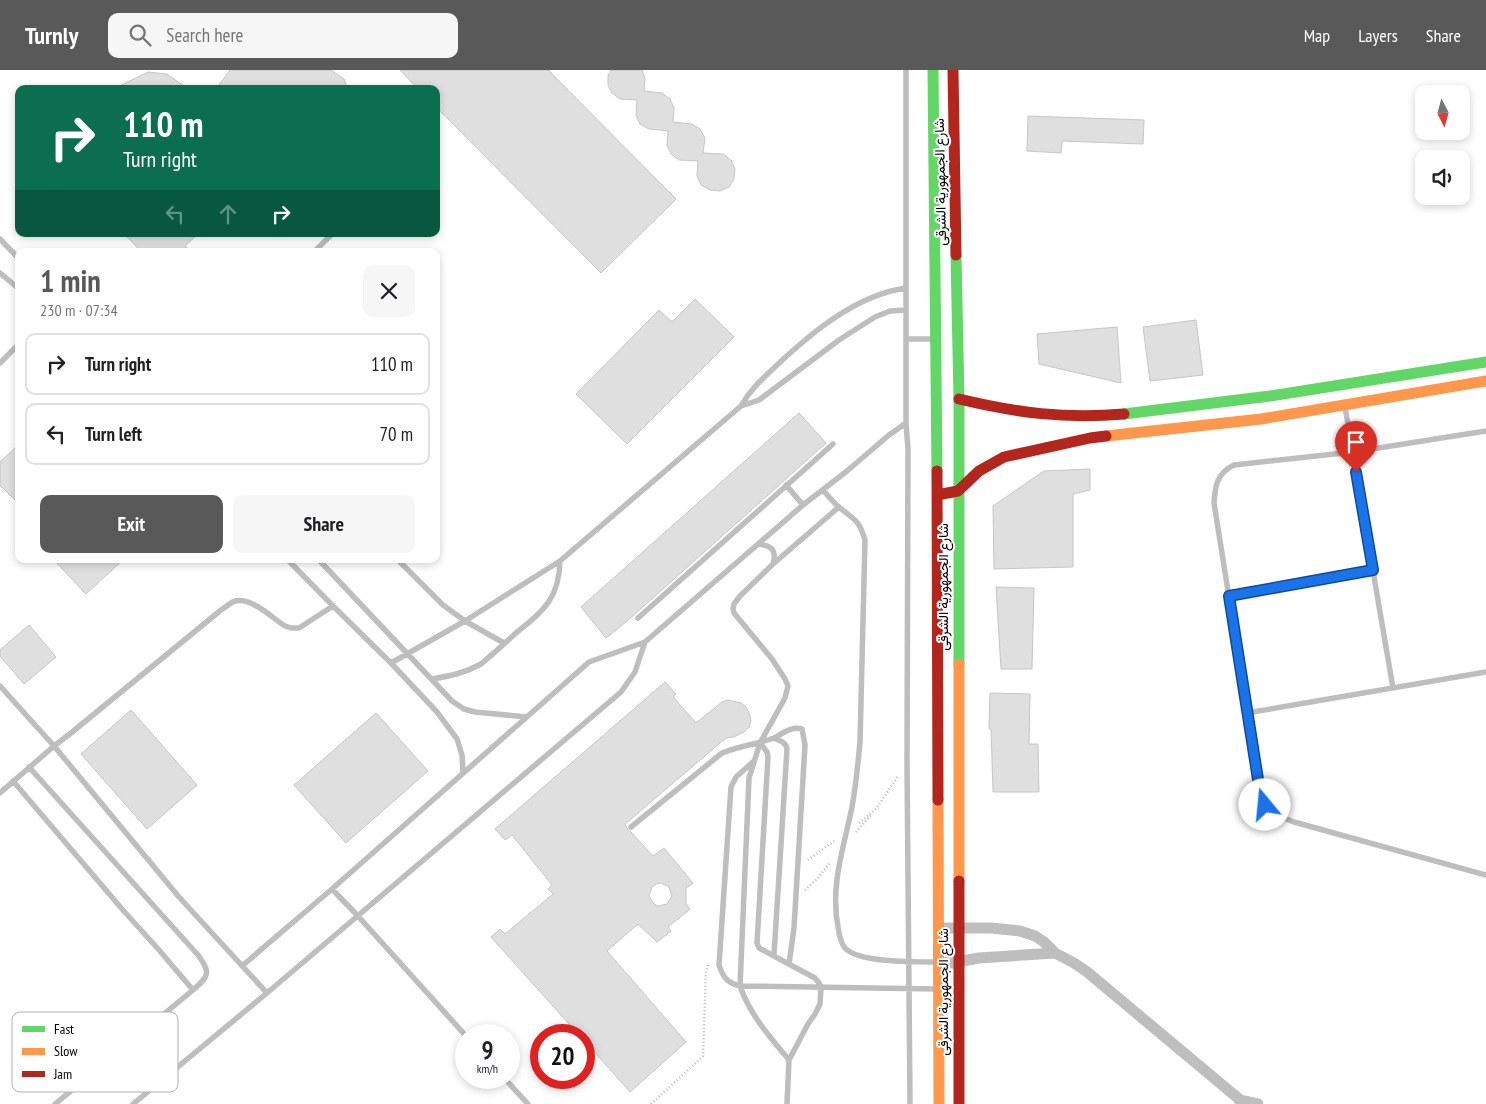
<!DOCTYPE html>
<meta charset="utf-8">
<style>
:root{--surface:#fff;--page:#f6f6f6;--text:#202124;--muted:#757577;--line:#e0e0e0;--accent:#595959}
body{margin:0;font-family:"PT Sans Narrow",Vazirmatn,sans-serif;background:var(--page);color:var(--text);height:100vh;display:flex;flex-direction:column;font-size:19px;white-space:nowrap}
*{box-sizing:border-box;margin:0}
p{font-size:16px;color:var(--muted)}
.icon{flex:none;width:28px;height:28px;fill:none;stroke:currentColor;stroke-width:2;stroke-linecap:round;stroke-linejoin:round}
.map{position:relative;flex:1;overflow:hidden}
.drawer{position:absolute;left:15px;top:178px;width:425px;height:315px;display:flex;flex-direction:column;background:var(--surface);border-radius:10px;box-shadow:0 2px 8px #0003}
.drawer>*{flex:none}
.guide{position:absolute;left:15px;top:15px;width:425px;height:152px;border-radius:10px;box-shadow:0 2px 8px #0003;background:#0b6e4f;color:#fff;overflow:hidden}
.needle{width:32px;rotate:174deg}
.fabs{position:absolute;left:1415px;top:15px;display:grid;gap:10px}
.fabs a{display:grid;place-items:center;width:55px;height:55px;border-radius:10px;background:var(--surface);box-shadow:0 2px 8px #0003;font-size:25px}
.speed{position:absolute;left:455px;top:954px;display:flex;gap:10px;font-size:25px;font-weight:700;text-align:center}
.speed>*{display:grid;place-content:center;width:65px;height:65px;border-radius:50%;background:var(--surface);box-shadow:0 2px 8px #0003;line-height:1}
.speed small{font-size:12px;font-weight:400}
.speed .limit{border:8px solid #d22;background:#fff;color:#111}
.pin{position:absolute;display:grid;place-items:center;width:42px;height:42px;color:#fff;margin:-51px -21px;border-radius:50% 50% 50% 0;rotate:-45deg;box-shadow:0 0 5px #0007}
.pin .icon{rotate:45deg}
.me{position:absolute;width:55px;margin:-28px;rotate:343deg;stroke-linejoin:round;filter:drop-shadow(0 0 4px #0008)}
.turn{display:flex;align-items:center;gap:18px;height:105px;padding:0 25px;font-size:22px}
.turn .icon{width:65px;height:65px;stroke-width:2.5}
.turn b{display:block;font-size:35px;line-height:42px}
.lanes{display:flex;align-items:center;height:48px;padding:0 25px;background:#0003;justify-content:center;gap:25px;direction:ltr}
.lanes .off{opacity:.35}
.round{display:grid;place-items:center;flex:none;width:52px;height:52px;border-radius:10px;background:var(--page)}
.headline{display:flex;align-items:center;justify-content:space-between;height:85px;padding:0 25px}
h1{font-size:30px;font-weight:700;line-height:38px;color:var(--accent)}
.cta{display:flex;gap:10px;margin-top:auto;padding:10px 25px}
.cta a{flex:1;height:58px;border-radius:10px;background:var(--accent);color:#fff;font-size:20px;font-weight:700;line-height:58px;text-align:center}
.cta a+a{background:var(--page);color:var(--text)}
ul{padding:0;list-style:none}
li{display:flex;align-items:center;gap:15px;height:62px;margin:0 10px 8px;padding:0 15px;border:2px solid var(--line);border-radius:10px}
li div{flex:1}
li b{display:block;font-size:19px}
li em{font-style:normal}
header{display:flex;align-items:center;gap:30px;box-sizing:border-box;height:70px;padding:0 25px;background:var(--accent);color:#fff}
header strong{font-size:24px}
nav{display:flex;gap:28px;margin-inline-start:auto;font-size:18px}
.search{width:350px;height:45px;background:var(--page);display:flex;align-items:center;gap:12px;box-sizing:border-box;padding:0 18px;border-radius:10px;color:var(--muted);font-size:19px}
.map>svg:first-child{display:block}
.building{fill:#dfdfdf;stroke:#c6c6c6;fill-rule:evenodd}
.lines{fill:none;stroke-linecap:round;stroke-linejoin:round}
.path{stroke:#b9b9b9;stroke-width:2.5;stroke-dasharray:1 2.5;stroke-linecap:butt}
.lane{stroke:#bebebe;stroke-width:5.5}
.street{stroke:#bebebe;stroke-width:11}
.fast{stroke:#63d668;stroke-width:11}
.slow{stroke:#ff974d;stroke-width:11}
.jam{stroke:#b3261e;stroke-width:11}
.route-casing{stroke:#114b97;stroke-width:12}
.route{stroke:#1a73e8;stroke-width:9}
.labels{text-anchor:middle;stroke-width:4;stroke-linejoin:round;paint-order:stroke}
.street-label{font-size:14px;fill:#000;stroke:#fff}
.key{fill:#fff;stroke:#b2b2b2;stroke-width:1}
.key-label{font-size:14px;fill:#000}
</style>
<header>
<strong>Turnly</strong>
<div class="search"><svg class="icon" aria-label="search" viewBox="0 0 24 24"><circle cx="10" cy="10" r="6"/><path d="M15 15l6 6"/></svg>Search here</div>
<nav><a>Map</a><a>Layers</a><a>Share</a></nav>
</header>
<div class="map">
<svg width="1486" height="1034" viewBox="0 0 1486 1034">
<rect width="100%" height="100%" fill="#fff"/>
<path class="building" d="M230 0H331L344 9 348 19H216Z
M400 0H548L676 129 601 203 436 37V19H418Z
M612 0H642L645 8 644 21 662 23 670 29 674 38 673 52 692 54 700 59 705 68 703 83 723 84 731 90 735 99 734 109 729 117 720 121 710 120 701 115 697 106 698 91 679 90 671 84 667 75 668 61 649 59 640 54 636 45 637 30 620 29 612 23 608 15V5Z
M148 2 167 4 188 19H113Z
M1028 46 1144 50 1143 74 1062 71 1061 83 1027 81Z
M124 164H198L185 176 191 181H141Z
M695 229 734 267 627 374 576 324 659 240 672 252Z
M1196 250 1203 305 1150 311 1143 257Z
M1117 257 1121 313 1039 294 1037 264Z
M799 343 826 373 626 552 606 568 581 537Z
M19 374V434L0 415V392Z
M1090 399V420L1073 424V497L994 499 993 436 1044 401Z
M53 489H124L86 524Z
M996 517 1034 518 1032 599H1001Z
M29 555 56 587 24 614 0 586V580Z
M665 612 676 624 673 627 696 653 722 632 728 630 741 633 746 637 749 643 751 651 749 657 744 662 734 667 726 668 625 754 628 760 631 762 653 786 664 778 693 813 686 818V834L690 839 668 857 671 861 657 872 638 854 607 881 686 972 630 1022 584 970V965H579L491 867 500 859 505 864 553 824 548 819 552 815 512 765 505 770 495 759ZM661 813 669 817 672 826 667 834 658 836 654 834 649 826 652 817 656 814Z
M990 623 1030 624 1029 674H1038L1039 722H993L991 659H989Z
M131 640 197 715 147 759 81 684Z
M376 643 428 701 346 773 294 715Z"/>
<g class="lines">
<path class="path" d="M859 753 876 739 898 706
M856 762 871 745
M808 790 834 771
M805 820 817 809 830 793
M651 1034 703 986 706 902 709 893"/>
<path class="lane" d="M906 0V353L908 379 907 692 910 1034
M0 169 19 189
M315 181 332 164
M0 203 19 219
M906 269H932
M0 293 19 274
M741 336 759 330 839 270 875 247 890 241 906 240
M1345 337 1393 618
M1486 361 1353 382 1234 395C1217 403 1215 416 1214 433L1260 722C1266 742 1276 745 1294 752L1486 805
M786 415 803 435
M823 420C828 426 834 433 840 438 855 450 859 450 865 470L860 672C858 694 856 715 852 737 844 777 830 815 838 857 839 864 840 872 845 878 858 893 917 892 937 892
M759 474C772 476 777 480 773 494
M287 489 333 536 391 593 437 642 457 669 462 685 463 703
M318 489 452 631 464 639 475 642 527 647
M397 489 443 535 465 551 504 573
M1229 526 1373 500
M638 548 833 374
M391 593 465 551 560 491 741 336C750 320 762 309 776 296 811 263 856 225 906 218
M432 609C450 606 465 603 481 594 493 584 505 573 516 563 544 540 559 529 560 491
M0 616 54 676 179 827 267 923
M1247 643 1486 602
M774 668C783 663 792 656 802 659L805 675 794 858 789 894
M760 673 767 682 768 687 757 873 759 878 815 908 819 913 821 918 820 934 815 944 808 954 789 990 787 1034
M754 691 736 707 731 717 719 895C723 907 727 913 740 916L937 919
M29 697 198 885C211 903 209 906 193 920L55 1034
M13 711 122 839 159 880 193 920
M0 723 54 676 71 663 221 540C226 537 231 532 235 531 252 527 272 548 285 556L291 558H299L333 536
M631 757 722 683C739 676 757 674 774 668 780 671 786 672 787 679L774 885
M332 819 357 845 466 966
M242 896 332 819 589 592 645 572 803 435 847 401 889 365 906 353
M789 990C770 967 750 945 740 916L749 708 760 673 785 628 788 616 785 609 772 589 734 543 733 539 734 534 740 526 773 494 839 437
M504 1008 528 1034
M133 1034 267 923 621 622 635 602 645 572"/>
<path class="street" d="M939 858H991L1020 861 1035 866 1044 872 1055 883 1074 893 1086 901 1245 1034
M940 892 952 893 979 888 1055 883
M1239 1030 1258 1034"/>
<path class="fast" d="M933 0 937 401
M956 185 959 329V594
M1124 344 1270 326 1486 292"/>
<path class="slow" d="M1106 366 1261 349 1486 311
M959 594V811
M938 730 939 1034"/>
<path class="jam" d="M953 0 956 185
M959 329C1018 343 1064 349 1124 344
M937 401 938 730
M937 425 958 421 979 401 1004 387 1090 368 1106 366
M959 811V1034"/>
</g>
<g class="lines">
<g class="route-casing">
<path id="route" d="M1265 735 1260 722 1229 526 1373 500 1356 402"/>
</g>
<use href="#route" class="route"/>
</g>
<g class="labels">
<g class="street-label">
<text transform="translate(940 112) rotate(-91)" y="5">شارع الجمهورية الشرقى</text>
<text transform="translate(943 517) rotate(-90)" y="5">شارع الجمهورية الشرقى</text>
<text transform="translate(943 922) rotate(-90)" y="5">شارع الجمهورية الشرقى</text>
</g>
</g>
<rect x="12" y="942" width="166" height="80" rx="8" class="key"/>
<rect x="22" y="956" width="23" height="6" fill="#63d668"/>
<rect x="22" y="978" width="23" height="7" fill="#ff974d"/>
<rect x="22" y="1001" width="23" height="6" fill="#b3261e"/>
<g class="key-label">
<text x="54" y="964">Fast</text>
<text x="54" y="986">Slow</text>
<text x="54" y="1009">Jam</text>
</g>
</svg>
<div class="fabs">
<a><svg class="needle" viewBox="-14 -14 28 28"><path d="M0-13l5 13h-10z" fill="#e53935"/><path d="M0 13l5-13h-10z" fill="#757577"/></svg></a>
<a><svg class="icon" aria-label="sound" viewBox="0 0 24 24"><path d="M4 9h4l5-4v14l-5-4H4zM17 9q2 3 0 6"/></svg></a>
</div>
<div class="speed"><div>9<small>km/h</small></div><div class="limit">20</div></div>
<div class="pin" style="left:1356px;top:402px;background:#d93025"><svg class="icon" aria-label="arrive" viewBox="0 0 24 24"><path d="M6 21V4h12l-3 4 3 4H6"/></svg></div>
<svg class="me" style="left:1265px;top:735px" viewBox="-20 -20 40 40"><circle r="19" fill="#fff"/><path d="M0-13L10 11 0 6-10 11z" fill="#1a73e8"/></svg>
<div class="guide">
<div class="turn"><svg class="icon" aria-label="right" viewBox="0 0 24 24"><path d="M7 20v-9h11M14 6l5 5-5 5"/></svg><div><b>110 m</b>Turn right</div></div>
<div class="lanes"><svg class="icon off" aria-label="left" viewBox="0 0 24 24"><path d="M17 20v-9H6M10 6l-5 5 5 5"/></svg><svg class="icon off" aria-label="ahead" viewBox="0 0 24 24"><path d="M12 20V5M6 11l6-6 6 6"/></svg><svg class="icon" aria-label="right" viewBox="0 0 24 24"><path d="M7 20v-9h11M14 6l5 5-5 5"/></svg></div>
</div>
<section class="drawer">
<div class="headline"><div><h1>1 min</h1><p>230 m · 07:34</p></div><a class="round"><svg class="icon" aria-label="close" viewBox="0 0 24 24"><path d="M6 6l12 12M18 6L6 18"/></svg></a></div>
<ul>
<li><svg class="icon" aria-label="right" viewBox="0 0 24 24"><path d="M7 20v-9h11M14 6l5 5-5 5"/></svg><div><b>Turn right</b></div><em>110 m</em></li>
<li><svg class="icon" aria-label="left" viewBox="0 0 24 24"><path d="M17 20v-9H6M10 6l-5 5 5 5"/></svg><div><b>Turn left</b></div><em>70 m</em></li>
</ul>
<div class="cta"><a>Exit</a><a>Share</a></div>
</section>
</div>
